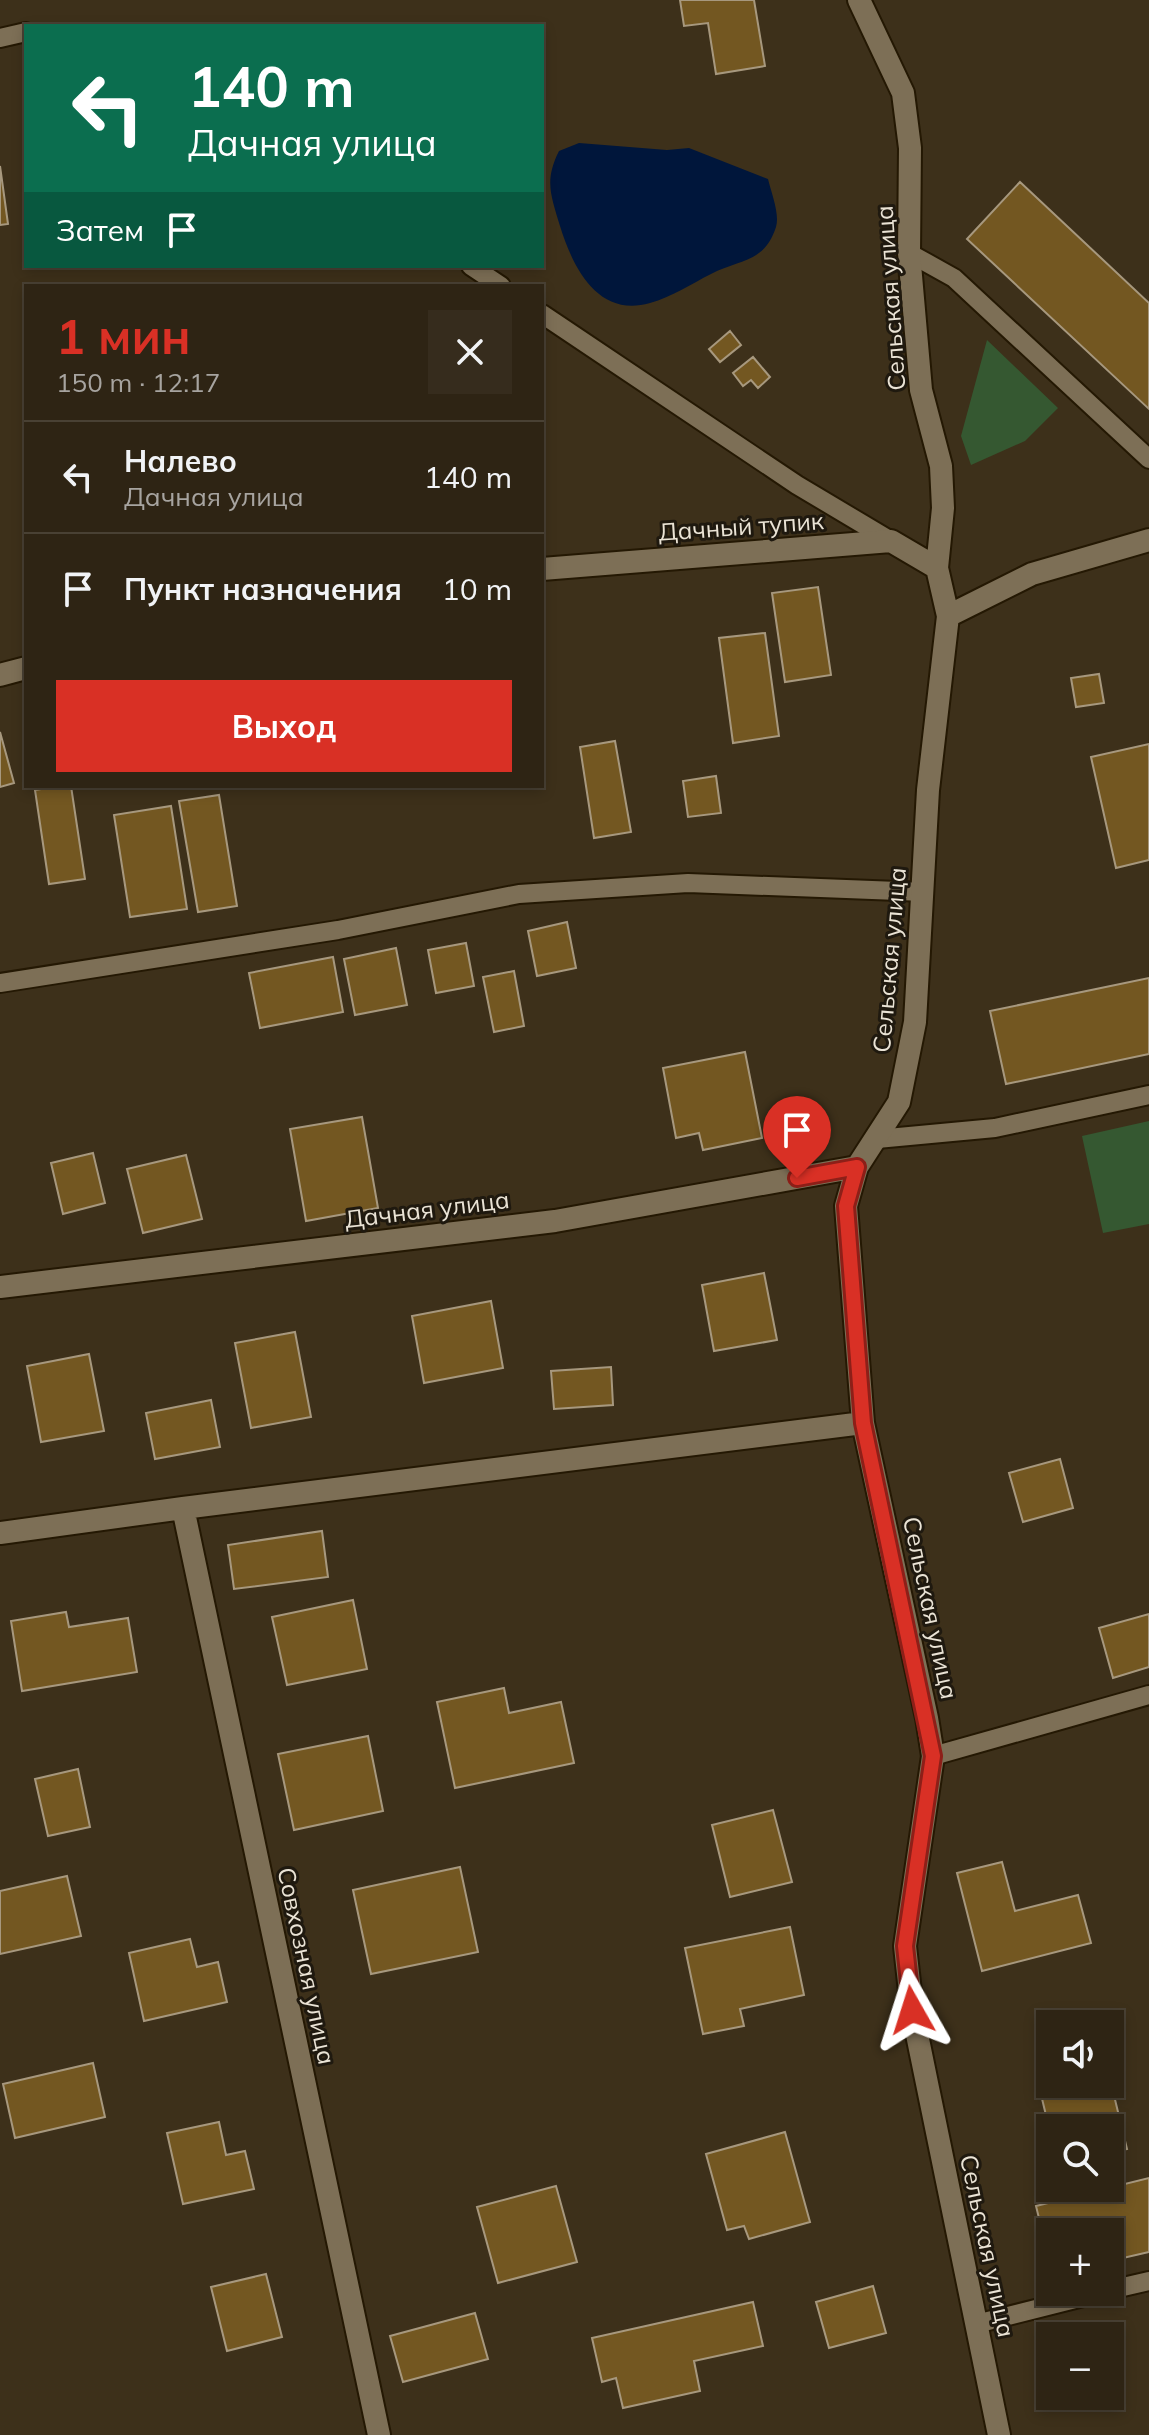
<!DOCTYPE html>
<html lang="ru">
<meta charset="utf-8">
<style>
:root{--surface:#2e2414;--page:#362c1d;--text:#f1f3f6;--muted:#a7a4a0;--line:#494134;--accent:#d93025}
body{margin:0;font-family:Mulish,sans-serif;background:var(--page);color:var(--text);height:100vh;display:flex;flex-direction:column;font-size:30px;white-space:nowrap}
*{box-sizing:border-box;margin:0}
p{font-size:26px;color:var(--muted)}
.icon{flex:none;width:44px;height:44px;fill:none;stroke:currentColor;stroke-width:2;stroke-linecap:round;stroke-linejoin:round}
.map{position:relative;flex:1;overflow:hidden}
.details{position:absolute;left:24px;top:284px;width:520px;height:504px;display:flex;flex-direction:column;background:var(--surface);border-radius:0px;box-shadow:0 4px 12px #0003,0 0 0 2px var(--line)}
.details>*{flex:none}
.guide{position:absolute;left:24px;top:24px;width:520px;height:244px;border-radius:0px;box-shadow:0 4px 12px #0003,0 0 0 2px var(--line);background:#0b6e4f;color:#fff;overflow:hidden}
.fabs{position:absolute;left:1036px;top:2010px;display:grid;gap:16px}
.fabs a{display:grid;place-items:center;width:88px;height:88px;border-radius:0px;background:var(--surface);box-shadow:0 4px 12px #0003,0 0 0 2px var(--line);font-size:40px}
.pin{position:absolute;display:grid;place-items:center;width:68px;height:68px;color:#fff;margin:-82px -34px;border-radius:50% 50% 50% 0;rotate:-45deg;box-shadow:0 0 8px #0007}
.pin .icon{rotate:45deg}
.me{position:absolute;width:88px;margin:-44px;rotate:354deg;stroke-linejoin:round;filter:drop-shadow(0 0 6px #0008)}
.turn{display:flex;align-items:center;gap:28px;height:168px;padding:0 32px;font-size:36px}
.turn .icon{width:104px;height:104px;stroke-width:2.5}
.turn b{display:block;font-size:56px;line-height:68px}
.then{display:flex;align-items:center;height:76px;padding:0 32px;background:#0003;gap:16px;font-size:30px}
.round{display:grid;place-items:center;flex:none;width:84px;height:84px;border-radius:0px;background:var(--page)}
.overview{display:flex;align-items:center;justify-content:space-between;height:136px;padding:0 32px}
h1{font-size:48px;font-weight:700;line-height:60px;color:var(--accent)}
.button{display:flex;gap:16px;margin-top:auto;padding:16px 32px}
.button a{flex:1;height:92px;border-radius:0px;background:var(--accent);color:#fff;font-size:32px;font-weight:700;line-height:92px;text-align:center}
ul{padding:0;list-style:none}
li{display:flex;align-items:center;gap:24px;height:112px;padding:0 32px;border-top:2px solid var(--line)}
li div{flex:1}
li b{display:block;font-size:30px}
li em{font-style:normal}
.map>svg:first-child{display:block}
.green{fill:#355831}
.water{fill:#00163b}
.building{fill:#735721;stroke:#a7987e;stroke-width:2}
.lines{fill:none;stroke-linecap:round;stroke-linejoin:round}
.service-casing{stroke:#241803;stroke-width:22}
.minor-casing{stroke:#241803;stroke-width:26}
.service{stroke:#7d6f56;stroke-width:18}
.minor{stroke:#7d6f56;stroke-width:22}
.route-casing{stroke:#8d1f18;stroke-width:20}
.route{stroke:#d93025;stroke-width:14}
.labels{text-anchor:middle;stroke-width:6;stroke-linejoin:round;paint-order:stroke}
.street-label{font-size:24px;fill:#eae3d5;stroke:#1f190f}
</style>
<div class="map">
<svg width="1149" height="2435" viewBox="0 0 1149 2435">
<rect width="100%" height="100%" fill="#3d301a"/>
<path class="green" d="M987 340 1058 408 1025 441 971 465 961 436Z
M1149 1121V1224L1103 1233 1082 1136Z"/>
<path class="water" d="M579 143 667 150 689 148 768 179C771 192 780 214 776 227 764 264 739 259 711 274 691 284 672 297 650 303 598 318 573 268 560 226 551 195 544 181 559 151Z"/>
<path class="building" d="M680 0H754L765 66 716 74 708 23 684 26Z
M0 166 8 224 0 225Z
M1020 182 1149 303V409L967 239Z
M730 331 741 345 720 362 709 349Z
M753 357 770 377 758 388 751 380 743 386 733 373Z
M818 587 831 675 785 682 772 593Z
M765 633 779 736 733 743 719 638Z
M1099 674 1104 703 1076 707 1071 678Z
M0 732 14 783 0 787Z
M615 741 631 832 594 838 580 747Z
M1149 744V860L1116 868 1091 757Z
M716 776 721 813 688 817 683 781Z
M60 786H71L85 879 49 884 35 790Z
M219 795 237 906 198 912 179 801Z
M171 806 187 909 130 917 114 815Z
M567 922 576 968 537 976 528 931Z
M466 943 474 986 436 993 428 950Z
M396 948 407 1005 355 1015 344 959Z
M333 957 343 1012 260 1028 249 973Z
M514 971 524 1026 494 1032 483 977Z
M1149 978V1054L1006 1084 990 1011Z
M745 1052 762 1138 703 1150 699 1133 676 1138 663 1068Z
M362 1117 378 1208 306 1221 290 1129Z
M93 1153 105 1203 63 1214 51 1163Z
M186 1155 202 1219 143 1233 127 1169Z
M764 1273 777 1340 714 1351 702 1285Z
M491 1301 503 1368 424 1383 412 1316Z
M295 1332 311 1417 251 1428 235 1343Z
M89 1354 104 1431 41 1442 27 1366Z
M611 1367 613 1405 554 1409 551 1371Z
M211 1400 220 1447 155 1459 146 1413Z
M1060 1459 1073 1508 1023 1522 1009 1473Z
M322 1531 328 1577 234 1589 228 1545Z
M353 1600 367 1669 287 1685 272 1617Z
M66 1612 69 1627 128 1618 137 1672 22 1691 11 1621Z
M1149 1614V1667L1113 1678 1099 1628Z
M504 1688 509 1713 561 1702 574 1763 455 1788 437 1702Z
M368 1736 383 1811 294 1830 278 1754Z
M78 1769 90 1827 48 1836 35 1779Z
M773 1810 792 1882 730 1897 712 1825Z
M1002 1862 1015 1911 1078 1895 1091 1943 982 1971 957 1873Z
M460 1867 478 1952 371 1974 353 1890Z
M67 1876 81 1936 0 1954V1891Z
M790 1927 804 1995 740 2009 744 2026 703 2034 685 1948Z
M190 1939 197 1967 218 1962 227 2002 144 2021 129 1953Z
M93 2063 105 2117 15 2138 3 2084Z
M1050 2079V2084H1110V2079L1127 2149 1110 2153V2128H1050V2132L1038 2082Z
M219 2122 226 2155 245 2151 254 2189 183 2204 167 2133Z
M785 2132 810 2222 749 2239 744 2226 727 2230 706 2154Z
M1149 2178V2252L1110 2261V2232H1050L1048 2255 1036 2206Z
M556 2186 577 2262 498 2283 477 2207Z
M266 2274 282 2337 227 2351 211 2287Z
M873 2286 886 2333 829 2348 816 2302Z
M753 2302 763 2346 694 2361 700 2391 623 2408 616 2378 602 2382 592 2338Z
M475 2313 488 2359 403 2382 390 2336Z"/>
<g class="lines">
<g class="service-casing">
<path id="service" d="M0 38 26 32
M909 253 954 278 1149 459
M471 266 501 286
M542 314 797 485 891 541
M0 983 338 930 519 894 688 883 924 892
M877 1139 995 1128 1149 1095
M933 1756 1149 1695
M1110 2290 1149 2281
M976 2324 1103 2292"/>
</g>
<g class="minor-casing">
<path id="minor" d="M859 0 903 93 910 148 909 253 921 390 941 466 943 508 937 568 948 616 928 790 915 1022 899 1102 857 1167 846 1206 863 1423 927 1718 933 1756 905 1946 912 2010 999 2435
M542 569 891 541 937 568
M948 616 1032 574 1149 540
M0 675 26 668
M0 1287 555 1221 857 1167
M183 1508 379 2435
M0 1533 183 1508 863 1423"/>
</g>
<use href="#service" class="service"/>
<use href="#minor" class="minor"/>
</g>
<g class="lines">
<g class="route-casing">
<path id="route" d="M797 1178 857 1167 846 1206 863 1423 933 1756 905 1946 912 2010"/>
</g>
<use href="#route" class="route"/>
</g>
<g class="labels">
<g class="street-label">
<text transform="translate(891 298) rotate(-94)" y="8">Сельская улица</text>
<text transform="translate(741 527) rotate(-4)" y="8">Дачный тупик</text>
<text transform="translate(890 960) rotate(-85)" y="8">Сельская улица</text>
<text transform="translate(427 1210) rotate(-7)" y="8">Дачная улица</text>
<text transform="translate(930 1608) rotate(78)" y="8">Сельская улица</text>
<text transform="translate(306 1966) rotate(78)" y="8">Совхозная улица</text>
<text transform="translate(987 2246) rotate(78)" y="8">Сельская улица</text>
</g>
</g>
</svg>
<div class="fabs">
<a><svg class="icon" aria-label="sound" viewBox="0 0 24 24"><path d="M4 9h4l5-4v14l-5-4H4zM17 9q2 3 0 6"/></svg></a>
<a><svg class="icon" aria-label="search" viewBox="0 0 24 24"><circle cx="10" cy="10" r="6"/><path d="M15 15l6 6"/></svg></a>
<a>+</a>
<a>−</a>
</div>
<div class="pin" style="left:797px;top:1178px;background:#d93025"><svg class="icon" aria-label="arrive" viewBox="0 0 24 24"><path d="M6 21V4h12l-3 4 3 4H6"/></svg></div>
<svg class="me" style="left:912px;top:2010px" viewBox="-20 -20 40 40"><path d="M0-17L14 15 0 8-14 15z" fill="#d93025" stroke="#fff" stroke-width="4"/></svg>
<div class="guide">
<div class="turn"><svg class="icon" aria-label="left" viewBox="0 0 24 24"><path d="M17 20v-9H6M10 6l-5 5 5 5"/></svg><div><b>140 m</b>Дачная улица</div></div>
<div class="then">Затем<svg class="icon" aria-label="arrive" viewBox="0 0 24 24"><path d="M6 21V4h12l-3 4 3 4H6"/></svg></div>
</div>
<section class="details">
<div class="overview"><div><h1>1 мин</h1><p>150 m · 12:17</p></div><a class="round"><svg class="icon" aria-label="close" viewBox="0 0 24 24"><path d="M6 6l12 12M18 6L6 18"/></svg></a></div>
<ul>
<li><svg class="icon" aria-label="left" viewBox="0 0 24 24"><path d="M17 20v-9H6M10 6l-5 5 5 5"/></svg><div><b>Налево</b><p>Дачная улица</p></div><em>140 m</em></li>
<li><svg class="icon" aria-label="arrive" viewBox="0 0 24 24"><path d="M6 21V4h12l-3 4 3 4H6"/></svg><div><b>Пункт назначения</b></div><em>10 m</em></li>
</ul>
<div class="button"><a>Выход</a></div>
</section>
</div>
